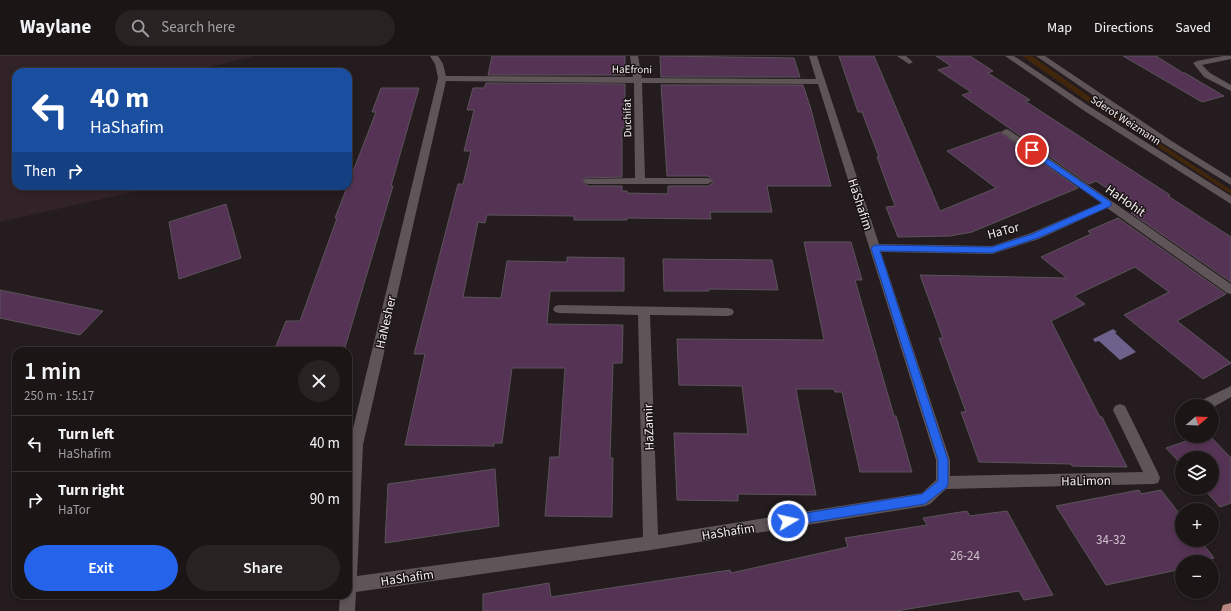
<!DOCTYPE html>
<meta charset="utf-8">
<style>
:root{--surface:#1b1516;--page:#282223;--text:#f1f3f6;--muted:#a09fa1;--line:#393435;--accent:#2563eb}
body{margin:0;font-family:"Source Sans 3",sans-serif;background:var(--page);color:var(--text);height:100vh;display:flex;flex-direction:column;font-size:15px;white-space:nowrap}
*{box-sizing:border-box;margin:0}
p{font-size:13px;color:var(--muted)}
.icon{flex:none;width:22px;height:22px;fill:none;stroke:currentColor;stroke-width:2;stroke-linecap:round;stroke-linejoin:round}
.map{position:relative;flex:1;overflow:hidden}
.panel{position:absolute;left:12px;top:291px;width:340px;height:252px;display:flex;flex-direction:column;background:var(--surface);border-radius:12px;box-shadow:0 2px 6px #0003,0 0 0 1px var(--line)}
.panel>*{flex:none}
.banner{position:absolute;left:12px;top:12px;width:340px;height:122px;border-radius:12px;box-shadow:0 2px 6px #0003,0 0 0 1px var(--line);background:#1a4fa0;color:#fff;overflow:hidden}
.needle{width:26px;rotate:71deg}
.controls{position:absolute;left:1175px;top:343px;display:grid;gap:8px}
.controls a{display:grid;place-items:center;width:44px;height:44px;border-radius:50%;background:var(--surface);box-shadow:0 2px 6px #0003,0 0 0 1px var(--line);font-size:20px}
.pin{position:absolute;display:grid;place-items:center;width:34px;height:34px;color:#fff;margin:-17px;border:2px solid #fff;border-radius:50%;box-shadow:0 1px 4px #0007}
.me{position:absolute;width:44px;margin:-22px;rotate:81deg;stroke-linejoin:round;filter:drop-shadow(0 0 3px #0008)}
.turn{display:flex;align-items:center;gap:14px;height:84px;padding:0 12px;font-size:18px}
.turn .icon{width:52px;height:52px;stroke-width:2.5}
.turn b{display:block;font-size:28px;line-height:34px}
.then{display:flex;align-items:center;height:38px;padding:0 12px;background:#0003;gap:8px;font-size:15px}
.round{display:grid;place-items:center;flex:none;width:42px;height:42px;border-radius:21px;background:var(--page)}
.summary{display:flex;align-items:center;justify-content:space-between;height:68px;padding:0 12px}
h1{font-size:24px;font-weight:600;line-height:30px}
.primary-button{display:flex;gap:8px;margin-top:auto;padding:8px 12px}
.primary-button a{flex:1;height:46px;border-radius:24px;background:var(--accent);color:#fff;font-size:16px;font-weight:600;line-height:46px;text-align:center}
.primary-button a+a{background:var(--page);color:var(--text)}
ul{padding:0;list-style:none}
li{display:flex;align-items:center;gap:12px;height:56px;padding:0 12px;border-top:1px solid var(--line)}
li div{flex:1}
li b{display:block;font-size:15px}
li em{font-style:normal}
header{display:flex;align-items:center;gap:24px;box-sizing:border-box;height:56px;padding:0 20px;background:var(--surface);border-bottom:1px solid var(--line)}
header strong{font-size:19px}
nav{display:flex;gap:22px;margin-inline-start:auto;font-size:14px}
.search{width:280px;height:36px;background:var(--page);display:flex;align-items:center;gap:10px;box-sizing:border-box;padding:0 14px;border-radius:22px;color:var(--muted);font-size:15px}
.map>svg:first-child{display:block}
.built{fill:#322328}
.green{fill:#41260c}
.water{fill:#6e618c}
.building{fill:#553354;stroke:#5b545a}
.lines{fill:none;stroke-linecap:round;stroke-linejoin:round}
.minor{fill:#5f5558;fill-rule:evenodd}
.major{fill:#b88680;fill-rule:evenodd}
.route{fill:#2563eb;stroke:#184099}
.labels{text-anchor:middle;stroke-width:3;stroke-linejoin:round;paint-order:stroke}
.far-street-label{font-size:11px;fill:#f5eff0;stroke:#1a1315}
.street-label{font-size:13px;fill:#f5eff0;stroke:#1a1315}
.near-number-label{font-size:13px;fill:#cdc0c9}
</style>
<header>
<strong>Waylane</strong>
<div class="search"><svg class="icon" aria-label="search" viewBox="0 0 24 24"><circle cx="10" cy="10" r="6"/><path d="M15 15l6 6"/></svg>Search here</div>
<nav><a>Map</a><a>Directions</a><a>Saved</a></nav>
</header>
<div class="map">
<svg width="1231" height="555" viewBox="0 0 1231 555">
<rect width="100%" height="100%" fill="#241c1e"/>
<path class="built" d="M0 0H254L189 16H16V130H159L0 166Z"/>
<path class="green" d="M1022 0H1032L1094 44 1231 134V138L1088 46Z"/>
<path class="water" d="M1113 273 1117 276 1115 277 1136 296 1120 304 1099 285 1095 286 1093 283Z"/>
<path class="building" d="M492 0H625V19H488Z
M660 0 794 2 800 21H661Z
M839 0H874L940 155 996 132 947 95 1000 76 1078 132 972 176 950 180 898 181 886 151 895 150 877 101H879L862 56H858Z
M936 0H970L993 15 988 17 1030 44 1025 45 1170 139 1168 140 1231 181V226L1131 157 1138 153 1096 125 1089 128 962 39 971 36 938 14 951 10Z
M1123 0H1156L1183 17H1185L1224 40 1202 46Z
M486 27 625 28V72H622V121L585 122 582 125 588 130H622V135H627V137L668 138V130H708L714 126 708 120H667L661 29H803L810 50 831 130H767L772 156H710L711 163 627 162V164H574V160L487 159 485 167 478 166 463 241 501 242 507 205 567 206V201L624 202V235H550L547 268 623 269 622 307H613L610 402H613L612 461 545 460 550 401H559L565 312H512L502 387H494V390L405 389 425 298H414L458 128H463L471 95H464L474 54H467L473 32H484Z
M381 32H419L391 130H393L344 295H274L286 265H300L337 162H335L376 56H372Z
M226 148 241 202 179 223 169 166Z
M1118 162 1226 238 1177 265 1231 307 1203 323 1124 259 1169 236 1135 211 1074 240 1085 248 1051 265 1100 361H1102L1127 411 1072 410 1071 408 979 406 961 356H966L939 282H943L920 219 1067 222 1041 201 1091 178 1088 175Z
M804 186H851L862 224H855L894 360H896L912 416H860L842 336H835L834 333H796L816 439 738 438V445L677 444 674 377 748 378 742 330 679 329 677 283 824 284Z
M663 203 772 204 778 234 709 233V235H664Z
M0 234 103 255 80 279 0 262Z
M1201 380H1210L1231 402V447L1220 451 1203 432H1212V402H1182V409L1166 392Z
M495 413 499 470 385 487 388 428Z
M1139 434 1141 438 1161 434 1182 461V484H1200L1214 502 1199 506H1182V513L1106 529 1056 450Z
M967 455 970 460 1007 455 1053 539 1024 544 1019 535 896 555H483V538L549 527 551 541 730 514 731 517 848 491 845 482 927 469 923 462Z"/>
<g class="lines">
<path class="minor" d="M430 0H438L443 8 446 20 633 21 630 0H638L642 22 816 23 809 0H817L879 188 992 190 1031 177 1101 147 1001 76 1006 73 1009 74 1231 228V238L1227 237 1107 152 1039 183 992 198 881 196 950 404V420L1143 416 1113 354 1115 350 1120 348 1125 350 1158 417 1160 422 1158 427 1153 428 946 433 930 448 925 450 651 494 356 536 355 555H339L340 539H348L349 389 438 22 435 8ZM446 25 634 27 635 122 585 123 583 125 585 127 588 128H708L713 125 708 122H645L642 27 818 28 936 404V424L922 437 658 479 650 259 728 260 732 259 734 256 732 253 728 252 559 249 555 250 553 253 555 256 559 257 638 259 643 481 357 520 363 389Z
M897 0H906L913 6 909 8Z
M1005 0H1014L1092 52 1231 140V148L1086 56Z
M1036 0H1045L1170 84 1231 122V129L1164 88Z
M1223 0H1231V3L1202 9 1210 17 1231 29V35L1204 21 1193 7 1197 5Z
M1231 330V341L1212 352V350H1201V348L1202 344Z"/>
<path class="major" d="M1231 547V555H1221L1223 549Z"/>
</g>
<path class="route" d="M1032 92 1111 146V150L1038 182 992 197 880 195 948 404V427L947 431 925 448 788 470 784 469 783 465 784 461 788 460 922 438 938 425V404L871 192 875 189 992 191 1032 178 1102 147 1029 96V93Z"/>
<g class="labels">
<g class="far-street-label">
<text transform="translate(632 13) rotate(1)" y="4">HaEfroni</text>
<text transform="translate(627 62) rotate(-91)" y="4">Duchifat</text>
<text transform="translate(1126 64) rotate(33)" y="4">Sderot Weizmann</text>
</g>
<g class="street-label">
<text transform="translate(1126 144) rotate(35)" y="5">HaHohit</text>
<text transform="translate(861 148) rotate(72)" y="5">HaShafim</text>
<text transform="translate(1003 174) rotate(-15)" y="5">HaTor</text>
<text transform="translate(385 266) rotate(-77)" y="5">HaNesher</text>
<text transform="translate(648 371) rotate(-92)" y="5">HaZamir</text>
<text transform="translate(1086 424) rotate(-1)" y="5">HaLimon</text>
<text transform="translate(728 475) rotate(-9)" y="5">HaShafim</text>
<text transform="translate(407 521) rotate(-8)" y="5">HaShafim</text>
</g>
<g class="near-number-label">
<text x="1111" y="488">34-32</text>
<text x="965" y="504">26-24</text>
</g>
</g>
</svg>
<div class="controls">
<a><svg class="needle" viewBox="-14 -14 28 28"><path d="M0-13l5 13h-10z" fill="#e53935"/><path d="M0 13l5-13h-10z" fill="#a09fa1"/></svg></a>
<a><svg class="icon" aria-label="layers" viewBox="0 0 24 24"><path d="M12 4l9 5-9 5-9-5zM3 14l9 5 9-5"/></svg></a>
<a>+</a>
<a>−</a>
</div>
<div class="pin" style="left:1032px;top:94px;background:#d93025"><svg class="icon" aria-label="arrive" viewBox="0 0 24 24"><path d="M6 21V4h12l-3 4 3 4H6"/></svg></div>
<svg class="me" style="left:788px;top:465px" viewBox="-20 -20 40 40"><circle r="17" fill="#2563eb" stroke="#fff" stroke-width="3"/><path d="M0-11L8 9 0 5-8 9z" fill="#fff"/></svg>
<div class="banner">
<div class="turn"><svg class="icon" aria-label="left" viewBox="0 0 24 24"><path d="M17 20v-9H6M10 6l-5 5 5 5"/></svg><div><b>40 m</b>HaShafim</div></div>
<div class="then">Then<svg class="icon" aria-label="right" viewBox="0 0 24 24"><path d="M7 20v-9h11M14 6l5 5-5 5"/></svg></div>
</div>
<section class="panel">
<div class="summary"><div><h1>1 min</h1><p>250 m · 15:17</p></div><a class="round"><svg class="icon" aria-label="close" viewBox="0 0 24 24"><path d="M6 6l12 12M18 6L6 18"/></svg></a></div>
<ul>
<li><svg class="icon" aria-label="left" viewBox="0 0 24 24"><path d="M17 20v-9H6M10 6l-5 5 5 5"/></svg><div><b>Turn left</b><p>HaShafim</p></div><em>40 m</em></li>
<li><svg class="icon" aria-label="right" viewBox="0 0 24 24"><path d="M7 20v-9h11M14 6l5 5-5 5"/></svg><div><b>Turn right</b><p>HaTor</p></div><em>90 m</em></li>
</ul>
<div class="primary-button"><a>Exit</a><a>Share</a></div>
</section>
</div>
